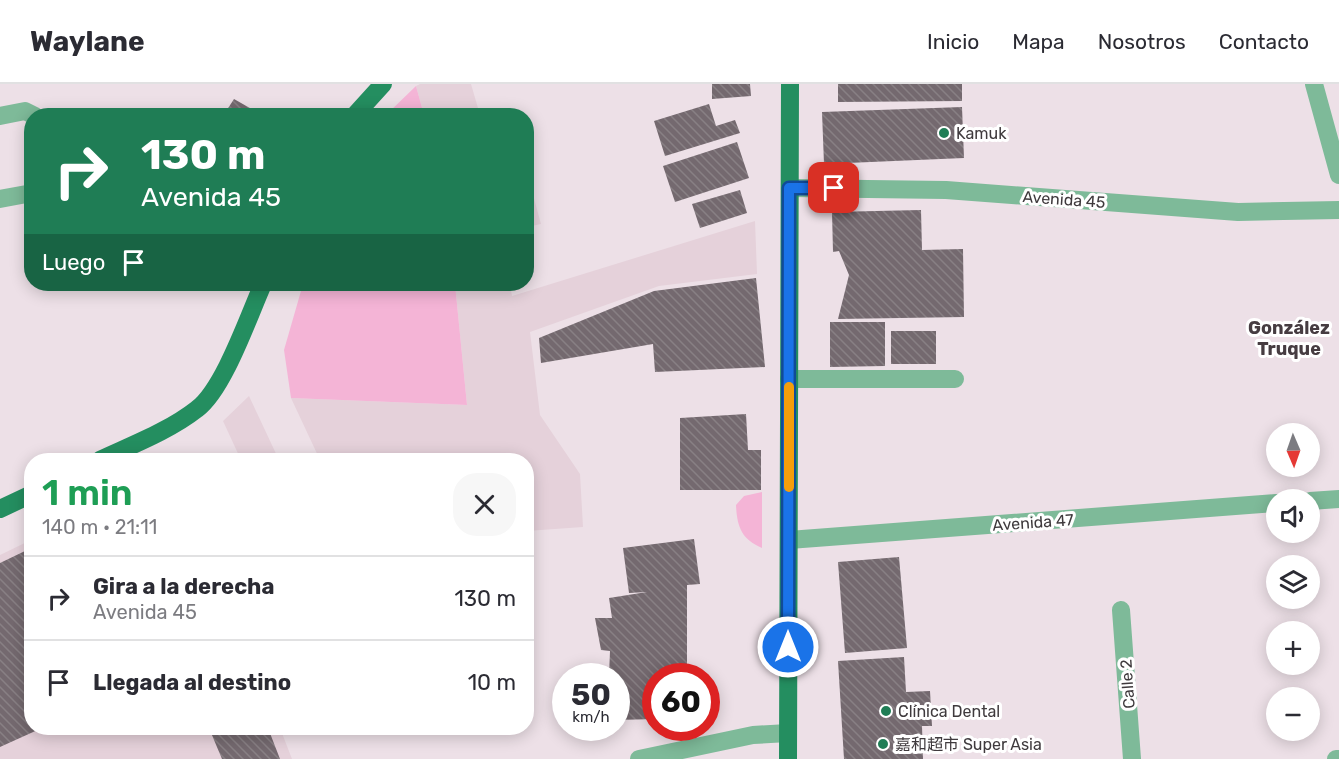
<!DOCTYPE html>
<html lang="es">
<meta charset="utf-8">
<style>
:root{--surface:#fff;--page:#f7f7f7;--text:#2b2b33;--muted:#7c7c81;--line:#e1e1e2}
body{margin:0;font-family:Rubik,"Noto Sans SC",sans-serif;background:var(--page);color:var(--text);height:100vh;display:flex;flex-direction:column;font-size:22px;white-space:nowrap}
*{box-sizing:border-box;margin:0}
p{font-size:20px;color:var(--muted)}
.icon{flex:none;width:33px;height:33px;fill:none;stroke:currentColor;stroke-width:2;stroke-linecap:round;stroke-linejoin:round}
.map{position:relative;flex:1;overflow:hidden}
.drawer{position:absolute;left:24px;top:369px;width:510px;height:282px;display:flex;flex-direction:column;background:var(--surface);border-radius:24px;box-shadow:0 3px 15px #0003}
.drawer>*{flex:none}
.hud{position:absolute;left:24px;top:24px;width:510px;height:183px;border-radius:24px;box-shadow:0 3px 15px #0003;background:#1f7d55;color:#fff;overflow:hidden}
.needle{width:39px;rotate:178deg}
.tools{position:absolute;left:1266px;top:339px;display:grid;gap:12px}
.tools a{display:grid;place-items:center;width:54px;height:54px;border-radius:50%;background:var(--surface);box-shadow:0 3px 15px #0003;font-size:30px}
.speed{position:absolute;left:552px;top:579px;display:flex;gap:12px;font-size:30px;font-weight:700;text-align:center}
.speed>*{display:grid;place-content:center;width:78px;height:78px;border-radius:50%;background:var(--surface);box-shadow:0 3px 15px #0003;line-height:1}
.speed small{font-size:15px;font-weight:400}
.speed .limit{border:9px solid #d22;background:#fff;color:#111}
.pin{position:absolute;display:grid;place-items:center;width:51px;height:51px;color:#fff;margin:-26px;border-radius:12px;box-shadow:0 3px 9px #0006}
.me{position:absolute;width:66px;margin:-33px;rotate:0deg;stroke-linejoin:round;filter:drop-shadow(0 0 4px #0008)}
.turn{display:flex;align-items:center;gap:21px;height:126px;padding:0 18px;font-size:27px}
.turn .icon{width:78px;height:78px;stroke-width:2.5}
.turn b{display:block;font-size:42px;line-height:51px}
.then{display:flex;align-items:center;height:57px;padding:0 18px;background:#0003;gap:12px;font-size:22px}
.round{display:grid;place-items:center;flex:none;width:63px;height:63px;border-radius:24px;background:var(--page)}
.head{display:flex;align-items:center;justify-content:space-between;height:102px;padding:0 18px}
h1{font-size:36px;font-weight:600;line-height:45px;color:#1e9e55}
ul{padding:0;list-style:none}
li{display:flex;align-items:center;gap:18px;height:84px;padding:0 18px;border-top:2px solid var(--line)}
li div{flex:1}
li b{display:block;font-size:22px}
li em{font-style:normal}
header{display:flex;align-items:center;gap:36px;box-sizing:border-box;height:84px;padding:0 30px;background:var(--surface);border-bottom:2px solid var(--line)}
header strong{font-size:28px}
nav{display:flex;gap:33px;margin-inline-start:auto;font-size:21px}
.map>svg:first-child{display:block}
.built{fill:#e5d1da}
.green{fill:#f4b4d6}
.building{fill:url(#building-back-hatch)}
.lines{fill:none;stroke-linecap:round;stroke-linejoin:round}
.minor{stroke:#7eba99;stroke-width:18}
.major{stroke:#248e60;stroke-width:18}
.route-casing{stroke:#114b97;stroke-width:15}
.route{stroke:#1a73e8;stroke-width:10}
.slow{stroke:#f59e0b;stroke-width:10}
.poi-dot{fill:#1f7d55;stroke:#fff;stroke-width:2}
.labels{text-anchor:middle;stroke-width:6;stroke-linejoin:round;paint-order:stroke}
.poi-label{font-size:16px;fill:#3f3a3d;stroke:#fff;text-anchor:start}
.street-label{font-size:16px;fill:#3f3a3d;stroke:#fff}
.neighbourhood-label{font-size:18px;font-weight:bold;fill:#463c41;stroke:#fff}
</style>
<header>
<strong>Waylane</strong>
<nav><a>Inicio</a><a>Mapa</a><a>Nosotros</a><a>Contacto</a></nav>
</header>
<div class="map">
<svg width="1339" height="675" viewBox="0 0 1339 675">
<defs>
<pattern id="building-back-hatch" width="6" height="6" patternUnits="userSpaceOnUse" patternTransform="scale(1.5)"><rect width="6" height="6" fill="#74696f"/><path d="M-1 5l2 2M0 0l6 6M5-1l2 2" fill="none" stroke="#888084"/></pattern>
</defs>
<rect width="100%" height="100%" fill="#ede0e7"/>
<path class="built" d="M420 0H471L480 31H424L416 2Z
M527 89 541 140 527 143H526Z
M755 137 757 190 659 202 530 248 540 331 580 390 583 443 527 447 526 376H320L291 314 467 321 455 200H510L512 212Z
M249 312 279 376H241L223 337Z
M31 456 32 644H280L292 675H0V471Z"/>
<path class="green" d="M416 2 424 31H386Z
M303 200H455L467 321 291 314 284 266Z
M762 408V464C741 455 737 442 736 421L744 412Z"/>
<path class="building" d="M712 0H750L751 12 712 15Z
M838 0H962V17L838 18Z
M234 15 264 32H223Z
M709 20 716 42 735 36 740 49 665 72 654 37Z
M962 23 964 74 824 80 822 28Z
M737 58 749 94 675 118 663 82Z
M740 106 747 129 700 144 692 120Z
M921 126 922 166 963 165 964 233 838 235 849 191 839 167 833 168 832 128Z
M756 194 765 283 655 288 653 260 541 279 539 254 654 207Z
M830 238H885V282L830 283Z
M891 247H936V280H891Z
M746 330 748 366H761V406H680V334Z
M694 455 700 500 687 501V592H656V635L616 636V592L609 591 610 567 601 566 595 534H612L609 514 647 508 629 509 623 464Z
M25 467 32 481V644H42L0 663V479Z
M899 473 907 564 845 569 838 478Z
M904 573 906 608 930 607 932 642H922L923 675H844L838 577Z
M209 644H268L280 675H222Z"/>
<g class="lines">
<path class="minor" d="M1314 0 1339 91
M0 32 25 27 35 32
M790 104 946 106 1238 128 1339 126
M0 115 32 109
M789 295H955
M1310 417 1339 415
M789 456 1276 419
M1121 526 1132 675
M639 675 753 651 788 649
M1336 675H1339"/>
<path class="major" d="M354 32 383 0
M100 376C132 361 169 347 197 325 224 305 249 231 263 200
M0 425 32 410
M788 675 790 0"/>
</g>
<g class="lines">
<g class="route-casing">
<path id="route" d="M788 563 789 104H834"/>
</g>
<use href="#route" class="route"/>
<path class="slow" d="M789 403V303"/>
</g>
<g class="poi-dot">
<circle cx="944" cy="49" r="6"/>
<circle cx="886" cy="627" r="6"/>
<circle cx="883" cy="660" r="6"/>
</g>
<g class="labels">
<g class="poi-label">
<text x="956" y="55">Kamuk</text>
<text x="898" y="633">Clínica Dental</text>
<text x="895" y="666">嘉和超市 Super Asia</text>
</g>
<g class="street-label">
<text transform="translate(1064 115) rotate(4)" y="6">Avenida 45</text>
<text transform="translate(1033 438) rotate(-4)" y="6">Avenida 47</text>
<text transform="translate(1127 600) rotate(-94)" y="6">Calle 2</text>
</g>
<g class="neighbourhood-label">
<text x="1289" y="250">González<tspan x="1289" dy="21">Truque</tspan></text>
</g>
</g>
</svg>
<div class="tools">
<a><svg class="needle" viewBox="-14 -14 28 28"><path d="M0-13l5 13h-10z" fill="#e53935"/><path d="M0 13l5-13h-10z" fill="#7c7c81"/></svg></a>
<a><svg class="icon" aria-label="sound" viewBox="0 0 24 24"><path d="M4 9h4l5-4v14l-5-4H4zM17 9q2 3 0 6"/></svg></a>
<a><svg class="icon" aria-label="layers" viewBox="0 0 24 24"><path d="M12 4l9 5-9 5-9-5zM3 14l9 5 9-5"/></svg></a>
<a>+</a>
<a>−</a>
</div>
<div class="speed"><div>50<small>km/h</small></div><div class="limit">60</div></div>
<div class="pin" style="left:834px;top:104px;background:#d93025"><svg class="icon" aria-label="arrive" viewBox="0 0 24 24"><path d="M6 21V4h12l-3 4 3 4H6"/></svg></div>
<svg class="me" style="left:788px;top:563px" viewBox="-20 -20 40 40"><circle r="17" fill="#1a73e8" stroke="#fff" stroke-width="3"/><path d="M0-11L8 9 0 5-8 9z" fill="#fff"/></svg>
<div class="hud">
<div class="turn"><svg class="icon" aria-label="right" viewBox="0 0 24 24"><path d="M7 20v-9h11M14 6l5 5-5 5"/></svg><div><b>130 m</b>Avenida 45</div></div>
<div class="then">Luego<svg class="icon" aria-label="arrive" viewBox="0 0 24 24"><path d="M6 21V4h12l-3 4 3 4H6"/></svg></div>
</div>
<section class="drawer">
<div class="head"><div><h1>1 min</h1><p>140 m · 21:11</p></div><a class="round"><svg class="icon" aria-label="close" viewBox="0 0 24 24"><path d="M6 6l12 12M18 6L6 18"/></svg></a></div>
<ul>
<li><svg class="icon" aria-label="right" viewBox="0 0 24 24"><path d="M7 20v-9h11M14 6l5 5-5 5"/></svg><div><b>Gira a la derecha</b><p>Avenida 45</p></div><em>130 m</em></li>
<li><svg class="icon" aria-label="arrive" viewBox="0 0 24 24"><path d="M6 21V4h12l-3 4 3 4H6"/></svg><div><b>Llegada al destino</b></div><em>10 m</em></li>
</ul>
</section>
</div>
